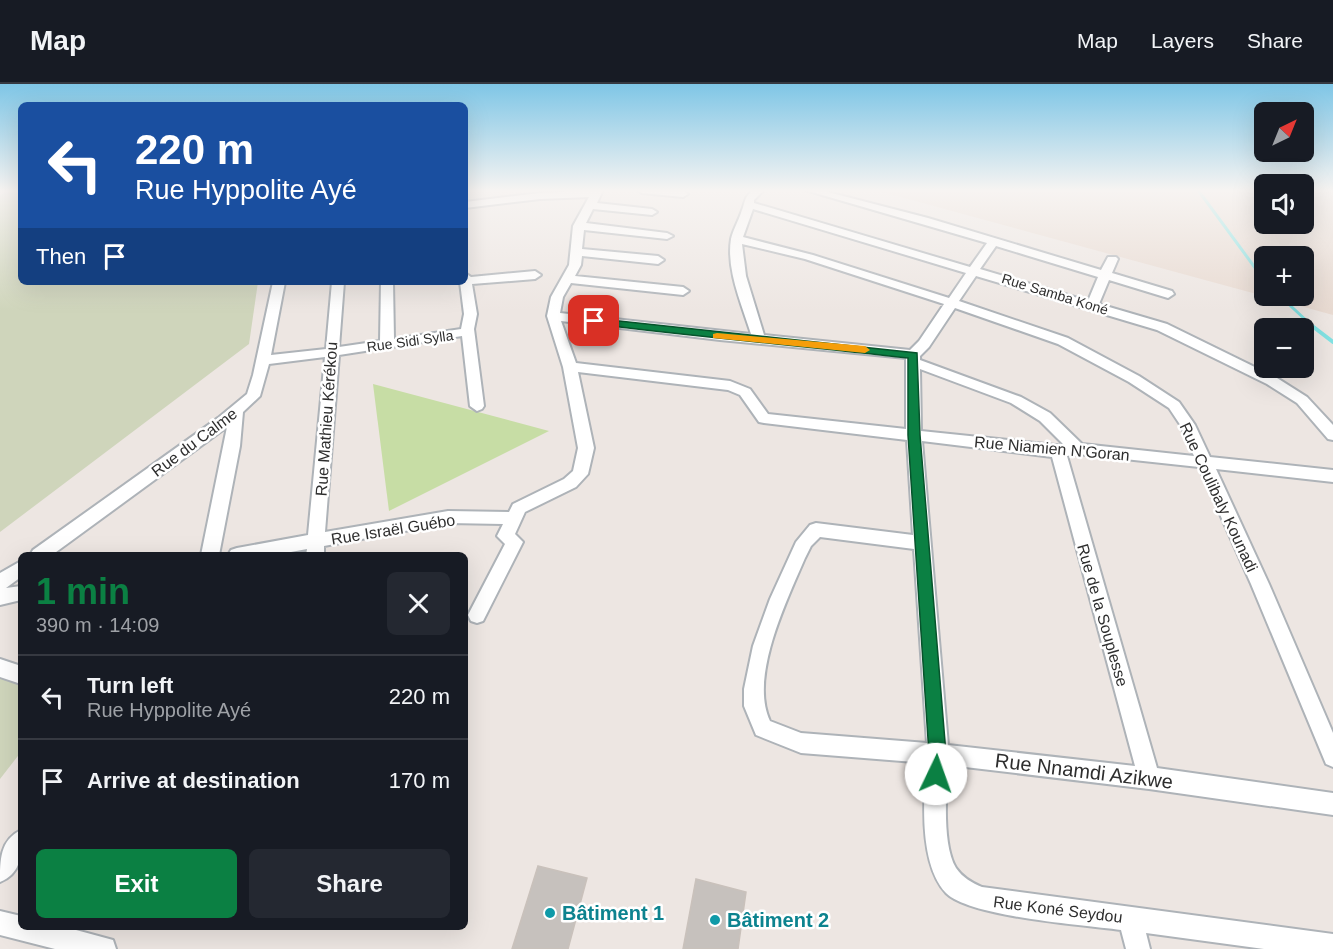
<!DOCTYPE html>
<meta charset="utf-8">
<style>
:root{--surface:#171b24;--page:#242831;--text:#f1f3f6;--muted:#9ea1a6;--line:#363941;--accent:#0b8043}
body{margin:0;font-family:Helvetica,sans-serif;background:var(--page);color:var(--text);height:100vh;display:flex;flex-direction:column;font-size:22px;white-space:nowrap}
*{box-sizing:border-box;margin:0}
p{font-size:20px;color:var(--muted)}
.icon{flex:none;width:33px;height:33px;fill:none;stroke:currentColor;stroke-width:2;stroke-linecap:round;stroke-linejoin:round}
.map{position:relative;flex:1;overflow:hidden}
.side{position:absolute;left:18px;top:468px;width:450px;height:378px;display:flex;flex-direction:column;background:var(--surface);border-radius:9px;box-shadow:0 6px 24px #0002}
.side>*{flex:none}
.banner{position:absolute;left:18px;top:18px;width:450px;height:183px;border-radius:9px;box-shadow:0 6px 24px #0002;background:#1a4fa0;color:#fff;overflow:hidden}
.needle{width:39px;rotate:43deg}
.fabs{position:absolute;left:1254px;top:18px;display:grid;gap:12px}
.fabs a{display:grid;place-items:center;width:60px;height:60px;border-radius:9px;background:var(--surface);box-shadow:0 6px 24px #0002;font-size:30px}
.pin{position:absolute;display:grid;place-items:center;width:51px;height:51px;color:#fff;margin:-26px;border-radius:12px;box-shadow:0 3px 9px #0006}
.me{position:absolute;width:66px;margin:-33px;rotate:3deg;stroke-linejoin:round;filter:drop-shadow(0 0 4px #0008)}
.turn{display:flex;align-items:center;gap:21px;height:126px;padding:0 18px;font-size:27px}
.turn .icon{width:78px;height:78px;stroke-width:2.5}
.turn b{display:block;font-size:42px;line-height:51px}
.then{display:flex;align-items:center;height:57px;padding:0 18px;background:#0003;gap:12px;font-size:22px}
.round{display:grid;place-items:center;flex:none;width:63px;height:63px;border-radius:9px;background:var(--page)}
.summary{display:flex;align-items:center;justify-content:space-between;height:102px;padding:0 18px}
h1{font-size:36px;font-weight:600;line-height:45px;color:var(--accent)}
.button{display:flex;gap:12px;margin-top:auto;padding:12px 18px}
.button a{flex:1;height:69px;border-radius:9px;background:var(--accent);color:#fff;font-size:24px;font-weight:600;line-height:69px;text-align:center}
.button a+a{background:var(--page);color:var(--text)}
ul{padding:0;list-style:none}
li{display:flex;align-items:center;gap:18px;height:84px;padding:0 18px;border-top:2px solid var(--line)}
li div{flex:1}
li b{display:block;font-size:22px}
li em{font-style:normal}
header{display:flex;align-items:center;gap:36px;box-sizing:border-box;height:84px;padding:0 30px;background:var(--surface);border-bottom:2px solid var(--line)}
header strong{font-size:28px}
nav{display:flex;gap:33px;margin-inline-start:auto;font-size:21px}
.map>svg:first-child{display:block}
.education{fill:#e8dad1;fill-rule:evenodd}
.green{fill:#c7dda5}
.cemetery{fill:#cfd5bb}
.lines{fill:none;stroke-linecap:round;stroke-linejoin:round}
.stream-far1{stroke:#82e2e3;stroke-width:3}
.stream{stroke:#82e2e3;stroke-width:4}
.building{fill:#c6c1bd;stroke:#c9c1bb;stroke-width:1.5}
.minor-casing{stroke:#aeb3b8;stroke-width:4}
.minor{fill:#fff;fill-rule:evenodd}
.route{fill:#0b8043;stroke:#07532c;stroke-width:1.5}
.slow{fill:#f59e0b}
.culture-dot{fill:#0f9aa8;stroke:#fff;stroke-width:2}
.labels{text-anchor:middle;stroke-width:5;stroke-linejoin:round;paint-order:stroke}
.far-street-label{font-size:14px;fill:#2e2e2e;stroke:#fff}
.street-label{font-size:16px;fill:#2e2e2e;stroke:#fff}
.near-street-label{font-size:20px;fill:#2e2e2e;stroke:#fff}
.near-culture-label{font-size:20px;font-weight:bold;fill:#0d838f;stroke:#fff;text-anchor:start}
</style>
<header>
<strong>Map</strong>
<nav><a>Map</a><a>Layers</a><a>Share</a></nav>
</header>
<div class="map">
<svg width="1333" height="865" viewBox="0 0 1333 865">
<rect width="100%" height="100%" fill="#ede6e2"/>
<path class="education" d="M875 106H1264V140H1304V106H1333V231ZM1264 172H1304V212H1264Z"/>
<path class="green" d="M373 300 549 347 389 427Z"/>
<path class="cemetery" d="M13 106H21V198H258L249 260 0 448V111Z
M0 588 21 601V668L0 695Z"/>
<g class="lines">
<path class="stream-far1" d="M1198 106 1264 196
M1280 212 1309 239"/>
<path class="stream" d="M1307 238 1333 258"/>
</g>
<path class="building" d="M538 782 587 794 568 865H512Z
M696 795 746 808 738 865H683Z"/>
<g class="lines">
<g class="minor-casing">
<path id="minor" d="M603 106 597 119 652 125 657 128 652 131 593 125 586 139 667 149 673 152 667 155 584 146 582 165 658 172 664 176 658 180 582 172 581 181 575 192 683 203 689 207 683 211 571 199 563 213 560 229 751 250C742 221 726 186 731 155 733 146 738 138 741 129 746 117 743 115 753 106H764L754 116V119L970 183 987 159 805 106H820L928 134 1101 186 1108 173H1116L1118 175 1112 189 1172 207 1174 210 1168 214 1109 196 1099 220 1167 240 1277 294 1307 313 1333 341V356L1328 355 1297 319 1267 300 1157 246 976 192 959 217 1068 254 1139 292 1179 318 1195 341 1210 373 1333 386V398L1216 385 1269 500 1333 649V683L1326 680 1251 500 1199 383 1078 370 1067 372 1157 684 1333 709V731L1149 705 948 681C946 708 942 761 956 784 963 794 972 799 982 803L1333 850V865H1264L1146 849 1150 865H1126L1121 846C1084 841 970 833 946 809 919 780 923 716 927 679L801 669 756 651 744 622V605L753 562 770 515 796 458 810 441 816 439 913 451 907 356 764 339 759 338 740 311 728 306 578 288 594 364 588 390 576 403 525 428 515 450 523 458 483 537 477 539 471 537 468 531 505 460 497 452 503 440 448 439 324 462V471H306L307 465 275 471H228L231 466 237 464 308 451 325 273 269 280 260 312 243 328 240 362 219 471H201L227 343 52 471H30L33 466 218 334 247 310 253 291 273 198H285L271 271 326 265 332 198H344L339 263 380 257 381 198H393L394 255 461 245 464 230 460 198H465V189L471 193 535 187 541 191 535 195 472 200 477 230 474 245 484 322 482 325 477 327 470 322 462 252 339 271 325 448 448 427 509 428 513 420 564 395 573 387 578 364 563 283 547 232 551 213 569 181 573 142 589 113 540 115 465 124V118L540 109ZM753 125 966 189 949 214 813 171 743 153ZM742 160 805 175 944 220 919 257 910 266 764 251 746 192ZM996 162 1098 193 1088 217 980 185ZM955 224 1058 260 1129 298 1169 324 1181 342 1194 372 1082 360 1050 329 1021 313 920 276V272L929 263ZM561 237 720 256 906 274V345L768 330 750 305 730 297 576 279ZM920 285 1011 319 1040 337 1065 362 921 347ZM922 357 1052 373 1135 682 948 661ZM820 453 914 465 927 659 801 649 770 637C749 593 787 516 805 474L811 462Z
M637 106C651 105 677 102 688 110L683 113 642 109Z
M21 477V493L6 504 21 502V516L0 521V489Z
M0 575 21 582V600L0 593Z
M21 746C21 767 24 788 0 798 0 776 0 756 21 746Z
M0 827 21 832V843H65L113 856 116 865H55L0 851Z"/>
</g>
<use href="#minor" class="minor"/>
</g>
<linearGradient id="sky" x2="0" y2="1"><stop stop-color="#7fc6e6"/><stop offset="0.47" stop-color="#f7f4f2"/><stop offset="1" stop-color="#f7f4f2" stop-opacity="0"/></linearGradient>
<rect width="1333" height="227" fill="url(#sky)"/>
<path class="route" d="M591 234 917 269 920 351 946 670 942 696 936 699 929 696 927 690 929 670 908 351V274C803 262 699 253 594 240L591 239Z"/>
<path class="slow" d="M717 249 865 262 870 266 865 269 713 254V250Z"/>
<g class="culture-dot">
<circle cx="550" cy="829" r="6"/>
<circle cx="715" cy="836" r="6"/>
</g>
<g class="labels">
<g class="far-street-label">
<text transform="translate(1055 210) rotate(17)" y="5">Rue Samba Koné</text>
<text transform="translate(410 257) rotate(-8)" y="5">Rue Sidi Sylla</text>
</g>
<g class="street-label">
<text transform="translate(326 335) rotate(-86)" y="6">Rue Mathieu Kérékou</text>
<text transform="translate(194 358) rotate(-37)" y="6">Rue du Calme</text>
<text transform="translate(1052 364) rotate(5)" y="6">Rue Niamien N'Goran</text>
<text transform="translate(1219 413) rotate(65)" y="6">Rue Coulibaly Kounadi</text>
<text transform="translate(393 445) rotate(-9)" y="6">Rue Israël Guébo</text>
<text transform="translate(1103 531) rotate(74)" y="6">Rue de la Souplesse</text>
<text transform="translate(1058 825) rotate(7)" y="6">Rue Koné Seydou</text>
</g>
<g class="near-street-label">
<text transform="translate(1084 687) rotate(7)" y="7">Rue Nnamdi Azikwe</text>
</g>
<g class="near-culture-label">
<text x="562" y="836">Bâtiment 1</text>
<text x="727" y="843">Bâtiment 2</text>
</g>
</g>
</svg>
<div class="fabs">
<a><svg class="needle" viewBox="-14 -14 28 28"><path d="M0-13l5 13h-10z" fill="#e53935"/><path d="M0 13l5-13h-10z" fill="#9ea1a6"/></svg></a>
<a><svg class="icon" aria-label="sound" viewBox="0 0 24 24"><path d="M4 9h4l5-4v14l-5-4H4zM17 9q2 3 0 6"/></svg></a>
<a>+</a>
<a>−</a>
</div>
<div class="pin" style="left:594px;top:237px;background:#d93025"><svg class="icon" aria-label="arrive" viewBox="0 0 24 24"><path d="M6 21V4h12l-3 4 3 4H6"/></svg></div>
<svg class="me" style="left:936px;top:690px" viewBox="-20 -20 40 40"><circle r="19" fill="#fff"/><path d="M0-13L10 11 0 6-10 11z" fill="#0b8043"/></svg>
<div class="banner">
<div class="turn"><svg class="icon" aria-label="left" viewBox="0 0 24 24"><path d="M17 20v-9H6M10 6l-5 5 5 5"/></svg><div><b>220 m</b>Rue Hyppolite Ayé</div></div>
<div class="then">Then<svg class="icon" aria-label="arrive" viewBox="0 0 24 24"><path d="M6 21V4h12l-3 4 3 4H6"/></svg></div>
</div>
<section class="side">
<div class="summary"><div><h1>1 min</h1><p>390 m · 14:09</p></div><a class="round"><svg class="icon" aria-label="close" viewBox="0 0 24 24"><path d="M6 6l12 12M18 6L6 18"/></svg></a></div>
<ul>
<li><svg class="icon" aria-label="left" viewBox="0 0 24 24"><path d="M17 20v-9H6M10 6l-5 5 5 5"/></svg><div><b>Turn left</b><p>Rue Hyppolite Ayé</p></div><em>220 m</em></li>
<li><svg class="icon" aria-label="arrive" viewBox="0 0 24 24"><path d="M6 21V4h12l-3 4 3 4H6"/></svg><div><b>Arrive at destination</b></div><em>170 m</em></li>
</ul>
<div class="button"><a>Exit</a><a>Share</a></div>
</section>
</div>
